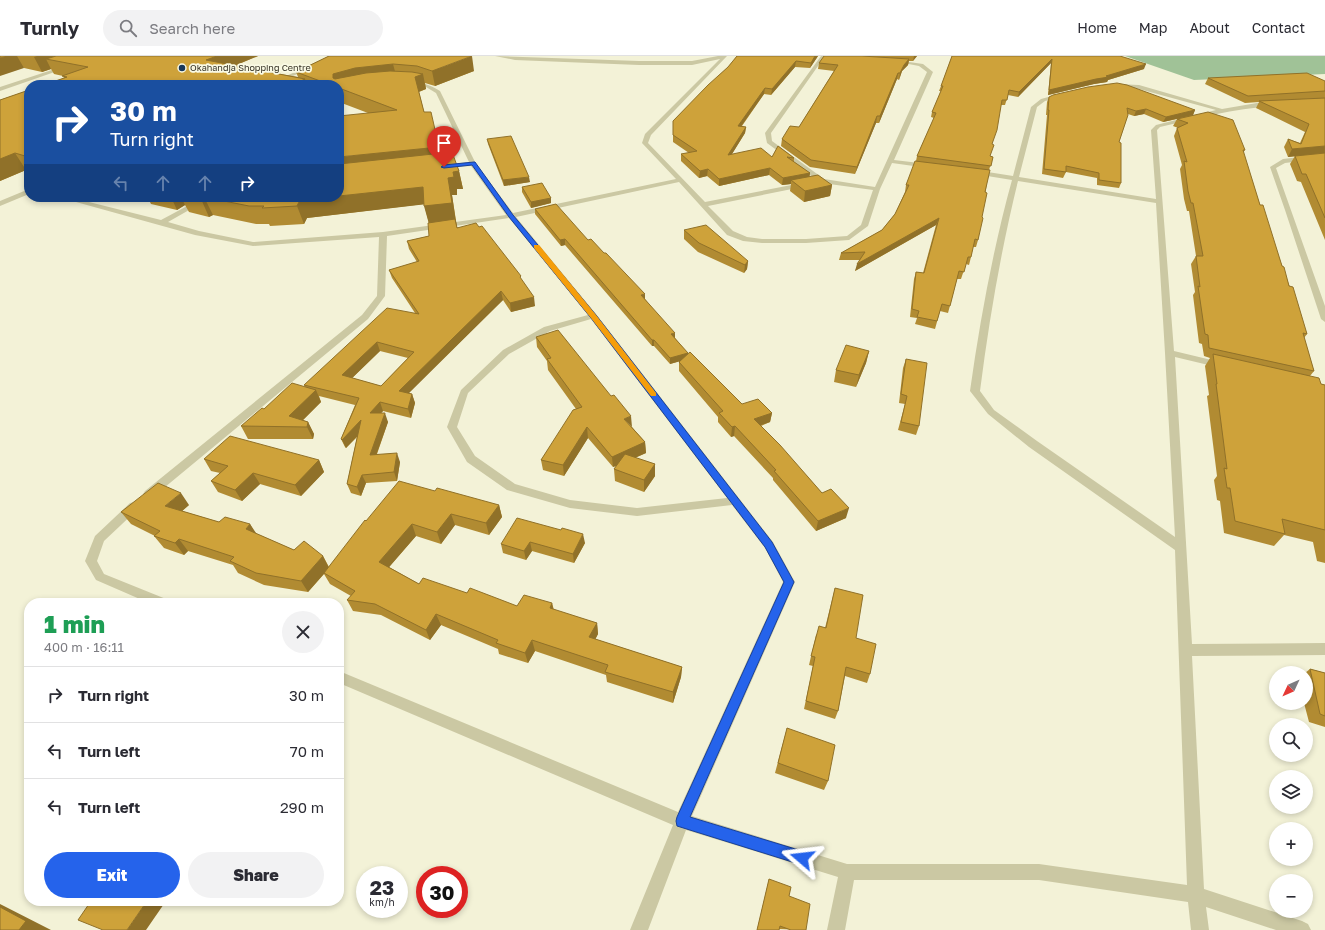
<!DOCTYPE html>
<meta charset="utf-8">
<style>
:root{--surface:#fff;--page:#f2f2f3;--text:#2b2b33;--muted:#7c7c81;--line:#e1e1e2;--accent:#2563eb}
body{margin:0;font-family:"Golos Text",sans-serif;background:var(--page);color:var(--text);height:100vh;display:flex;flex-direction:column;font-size:15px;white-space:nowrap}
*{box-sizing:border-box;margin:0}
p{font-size:13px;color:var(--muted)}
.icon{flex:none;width:22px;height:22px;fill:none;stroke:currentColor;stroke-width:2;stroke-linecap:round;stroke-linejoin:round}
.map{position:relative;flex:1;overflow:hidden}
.drawer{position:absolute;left:24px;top:542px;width:320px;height:308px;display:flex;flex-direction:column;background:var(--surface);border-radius:16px;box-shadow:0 2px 6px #0003}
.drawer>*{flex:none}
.guide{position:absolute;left:24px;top:24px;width:320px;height:122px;border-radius:16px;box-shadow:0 2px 6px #0003;background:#1a4fa0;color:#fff;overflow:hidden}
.needle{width:26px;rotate:226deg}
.buttons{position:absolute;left:1269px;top:610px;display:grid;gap:8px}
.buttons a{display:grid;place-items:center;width:44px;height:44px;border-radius:50%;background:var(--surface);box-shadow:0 2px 6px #0003;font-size:20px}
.speed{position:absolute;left:356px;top:810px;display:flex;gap:8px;font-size:20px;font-weight:700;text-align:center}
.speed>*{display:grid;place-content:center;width:52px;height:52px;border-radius:50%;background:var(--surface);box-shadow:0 2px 6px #0003;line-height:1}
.speed small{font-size:10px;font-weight:400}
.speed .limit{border:6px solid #d22;background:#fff;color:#111}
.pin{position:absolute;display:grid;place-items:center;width:34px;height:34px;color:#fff;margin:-41px -17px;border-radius:50% 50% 50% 0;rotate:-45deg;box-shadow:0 0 4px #0007}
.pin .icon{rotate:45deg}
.me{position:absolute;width:44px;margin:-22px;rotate:287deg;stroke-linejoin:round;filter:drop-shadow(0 0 3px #0008)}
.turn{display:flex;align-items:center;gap:14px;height:84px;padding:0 20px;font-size:18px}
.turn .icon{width:52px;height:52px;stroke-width:2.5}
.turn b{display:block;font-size:28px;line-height:34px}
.lanes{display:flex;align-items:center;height:38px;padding:0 20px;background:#0003;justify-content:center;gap:20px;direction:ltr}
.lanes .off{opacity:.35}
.round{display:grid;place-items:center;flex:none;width:42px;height:42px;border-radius:21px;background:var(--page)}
.head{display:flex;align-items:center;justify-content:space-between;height:68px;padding:0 20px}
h1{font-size:24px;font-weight:800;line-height:30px;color:#1e9e55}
.action{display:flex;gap:8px;margin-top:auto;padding:8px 20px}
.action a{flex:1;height:46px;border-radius:24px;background:var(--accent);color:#fff;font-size:16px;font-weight:800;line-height:46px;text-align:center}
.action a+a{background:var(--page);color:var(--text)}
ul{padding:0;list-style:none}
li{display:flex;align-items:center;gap:12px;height:56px;padding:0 20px;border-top:1px solid var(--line)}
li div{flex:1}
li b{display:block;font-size:15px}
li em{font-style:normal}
header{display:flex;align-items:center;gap:24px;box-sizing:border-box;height:56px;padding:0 20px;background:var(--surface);border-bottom:1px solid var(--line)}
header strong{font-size:19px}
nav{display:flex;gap:22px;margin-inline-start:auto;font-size:14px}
.search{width:280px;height:36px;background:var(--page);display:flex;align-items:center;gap:10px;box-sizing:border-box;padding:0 14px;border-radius:22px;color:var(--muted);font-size:15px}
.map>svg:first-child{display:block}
.green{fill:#a0c297}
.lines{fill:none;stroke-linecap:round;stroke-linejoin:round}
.minor{fill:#cbc8a3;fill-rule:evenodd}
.tertiary{fill:#cbc8a3;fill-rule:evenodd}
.wall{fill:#b18b32;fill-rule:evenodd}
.shaded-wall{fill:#907129}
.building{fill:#cea23a;stroke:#907129;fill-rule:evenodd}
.route{fill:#2563eb;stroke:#184099}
.slow{fill:#f59e0b}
.poi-dot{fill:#18375a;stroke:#fafae4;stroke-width:1.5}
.labels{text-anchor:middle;stroke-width:3.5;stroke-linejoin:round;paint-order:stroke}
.far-poi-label{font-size:9px;fill:#363225;stroke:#fafae4;text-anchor:start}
</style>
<header>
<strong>Turnly</strong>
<div class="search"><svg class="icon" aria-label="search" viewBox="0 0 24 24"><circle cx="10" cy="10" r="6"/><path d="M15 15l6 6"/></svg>Search here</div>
<nav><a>Home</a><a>Map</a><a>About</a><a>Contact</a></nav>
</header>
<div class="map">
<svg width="1325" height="874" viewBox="0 0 1325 874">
<rect width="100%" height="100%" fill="#f3f2d7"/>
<path class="green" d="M1125 0H1325V18L1194 24Z"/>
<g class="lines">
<path class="minor" d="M495 0 639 5H692L718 0H727L651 79 648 87 705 146 817 124 767 87 765 77 821 0H825L771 77 772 85 824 123 875 131 927 16 919 10 893 5 895 4 923 8 933 16 894 104 928 108 931 110 928 112 892 107 880 133 868 170 849 184 806 187H762L743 185 727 179 679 126 516 161 596 258 773 486 795 526 692 760 847 808H1039L1187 829 1175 494 1029 391 988 358 970 335C980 264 993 193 1012 124L975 118 972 116 975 114 1013 120 1031 51 1041 43 1063 37 1065 38V40L1045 45 1037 51 1019 121 1156 143 1151 74 1156 69 1216 54 1139 33 1117 30V28L1139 29 1222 53 1257 47H1274V49L1272 50C1234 53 1197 62 1160 71L1157 74 1174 295 1224 307 1226 309 1221 312 1175 301 1192 588 1325 587V599L1192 600 1204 833 1302 865 1308 868 1311 874H1276L1206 851 1209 874H1191L1188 846 1039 824H854L845 874H827L838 821 686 774 648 874H630L673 769 339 627V615L678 756 783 526 765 492 732 449 637 460 570 452 507 434 467 406 447 371 461 334 503 294 544 271 588 259 509 162 387 180 385 240 368 263 153 441H145L143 438 145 435 362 259 377 240 379 181 253 190 195 179 58 141H69L161 164 204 141H212L168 166 199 175 253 186 383 176 506 159 471 110 440 112V110L442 109 469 106 436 37 426 31 409 29 408 28C417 23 432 30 440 35L476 108 513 157 676 123 642 87 645 78 720 3 692 9H639L515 4ZM1018 125 1156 147 1165 297 1175 481 1037 385 994 354 980 335C989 264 1001 194 1018 125ZM822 127 873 134 861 169 847 180 806 183H762L747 181 733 175 708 150ZM591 263 727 442 637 452 570 444 515 428 475 400 457 371 468 337 509 298 550 275Z
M64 10 69 11 0 35V31Z
M1325 98V102L1285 107 1276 112 1325 250V266L1321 263 1285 154 1270 111 1283 103Z
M134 446 138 447 140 450 138 453 104 485 97 505 104 518 166 543 168 547H149L96 524 85 505 95 480 130 447Z"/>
<path class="tertiary" d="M331 0H337L273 29H266Z
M29 133V138L0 150V145Z"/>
</g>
<path class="wall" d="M0 0H258L234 10 298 21 296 16 329 0 474 15 435 30 425 27 426 33 419 36 424 56 436 78 449 90 450 96 459 115 463 133H457V139H452L457 171 521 223 535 250 511 256 503 244 408 337 412 338 415 347 411 362 383 355 381 357 388 366 377 398 400 406 397 425 366 427 361 440 351 437 347 428 357 381 346 392 345 391 341 383 355 349 319 340 321 346 303 364 308 366 314 378 313 383H248L241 370 264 353 305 331 304 329 415 257 392 222 389 214 417 206 409 193 407 185 429 180V167L424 148 307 162 304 168 270 170 269 168H256L213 159 209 161 189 156 185 149 177 154 151 148 149 144 133 141H339L368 57 339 46V29H44L64 22 63 20 54 18 51 13 42 16 24 12ZM380 295 408 302 381 330 352 322Z
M737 0H818L810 12 795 11 771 39 764 38 742 70 746 71 745 77 732 98 772 101 778 90 794 102V106L810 117 809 121 832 129 830 140 804 146 790 135 791 128 782 129 769 119 719 130 707 120 699 122 681 105V98L689 97 673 86V65L728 11Z
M824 0H917L913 5H909L908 9 902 15 899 24 897 23 879 67H876L855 118 810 111 781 90 782 83 799 71 834 15 818 13 819 7Z
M952 0H1120L1144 13 1108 24 1107 26 1094 28 1048 39 1051 7 1018 41 1008 39 1005 49H1001L992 88 990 100 993 101 989 114 978 184 976 191H973L971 201 969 209 966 208 961 223H957L948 257 940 255 935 273 915 268 917 262 910 261 914 223 916 216 923 217 936 169 855 215 860 204H839L841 197 882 174 895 158 905 136 906 129 916 105 917 100 934 62 931 61 932 56 941 35H939L941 30Z
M1208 22 1325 25V184L1301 126 1297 125 1290 108 1295 100 1304 99 1288 101 1284 91 1288 83 1300 87 1305 76 1256 52 1259 46 1245 47 1205 28Z
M29 34V115L26 114 0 125V44Z
M1049 41 1195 54 1193 59 1245 94 1243 97 1260 149 1307 278 1304 282 1314 315 1310 320 1321 328 1325 329V507L1317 505 1313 486 1284 479 1274 490 1224 477 1220 445 1217 444 1214 424 1217 420 1207 340 1209 339 1205 310 1210 302 1204 300 1202 288 1199 287 1193 239 1195 236 1191 208 1196 200 1189 155H1187L1184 143 1180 113 1182 109 1174 80 1177 72H1178L1173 70 1177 63 1163 66 1144 58 1134 60 1128 58 1119 86 1121 127 1119 132 1097 129V122L1066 116 1063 122 1042 118 1047 59H1046L1047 46Z
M487 83 530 126 504 130 488 88Z
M522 131 551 142V147L531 152 522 136Z
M535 153 588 184 645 243 675 282 688 298 742 348 772 357 770 366 761 370 822 437 846 462 816 475 773 424V422L734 380 731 381 718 366V361L679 315V306L680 305 670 308 654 290H652L565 189 561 190 535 158Z
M684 174 748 205 747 213 744 217 698 196 684 183Z
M536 281 632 371 645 386 646 397 635 402 655 408V420L644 436 615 425 614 413 616 410 613 411 588 382 564 420 543 414 541 404 576 353 548 314 547 305 537 291Z
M869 295 866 307 856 331 834 326 836 314Z
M906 303 919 370 916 379 898 374 905 348 899 347 903 312Z
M204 403 319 404 324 416 301 440 260 428 242 445 218 436 211 425 220 417 211 415Z
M435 435 499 449 502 461 489 479 455 469 441 488 416 480 389 511 419 528 467 537 517 550 552 547 554 554 597 567 598 578 595 583 682 611 681 621 673 647 607 626 606 619 535 595 528 607 499 598 498 593 441 569 430 584 381 559 353 555 347 544 351 540 330 528 324 518 308 536 264 529 238 517 233 509 188 495 184 499 164 492 154 480H155L131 468 121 456 189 449 182 455 219 466 250 468 255 477 294 494 323 500 329 511 366 465Z
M561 474 585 487 574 507 532 495 526 504 503 497 501 488Z
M835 532 856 582 870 618 867 627 845 620 838 655 835 663 804 653 813 610 809 609 816 579 825 572Z
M1310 613 1325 617V671L1309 666 1304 647H1306V617H1305Z
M787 672 828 725 824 734 775 717Z
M769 823 789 840 806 874 779 873V874H757Z"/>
<path class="shaded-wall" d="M8 0H17L24 12 0 20V2Z
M37 0H89L46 3 51 13 42 16 34 1Z
M217 0H258L212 19 206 4Z
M472 0 474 15 435 30 432 15Z
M815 0H818L810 12 811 7Z
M914 0H917L913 5Z
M909 3 908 9 902 15 899 24 900 17 904 9Z
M1052 3 1051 7 1018 41 1019 36Z
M796 5 795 11 771 39 772 33Z
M393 8 397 23 340 32 333 22V18L355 12Z
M1146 8 1144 13 1108 24 1107 26 1094 28 1048 39 1049 34 1106 20Z
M898 17 897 23 879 67 880 60Z
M423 18 426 33 418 36 415 21Z
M305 23 307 29H292Z
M765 32 764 38 737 76 738 70Z
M1146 53 1144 58 1134 60 1136 55Z
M1195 54 1193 59 1163 66 1166 61Z
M877 60 876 67 855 118 857 111Z
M746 71 745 77 727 106 728 99Z
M449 90 452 106 339 118V101Z
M1325 90V97L1288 101 1292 93Z
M15 97 26 114 0 125V103Z
M29 98V106L25 100Z
M770 112 769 119 719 130V123Z
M708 113 707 120 699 122 700 115Z
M459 115 463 133H457V139H452L458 180 429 168 424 150 453 116Z
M810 117 809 124H791V128L782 129 783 122Z
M529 121 530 126 504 130 503 124Z
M832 129 830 140 804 146 805 135Z
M423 131 427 148 307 162 304 168 297 150 300 144 328 141H339V140Z
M171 141H181L185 149 177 154Z
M204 141 213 159 209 161 201 143Z
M551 142V147L531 152V146Z
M939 162 936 169 855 215 857 208Z
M565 183V189L561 190 560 184Z
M748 205 747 213 744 217 745 209Z
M501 235 503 244 402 344 399 335Z
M645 238V244L641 239Z
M534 241 535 250 511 256 510 247Z
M675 277V283L671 278Z
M652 284H654V290H652Z
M377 286 380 295 346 328 342 319Z
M869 295 866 307 856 331 859 319Z
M688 297V303L670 308V302Z
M316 334 321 346 296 371 289 360Z
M412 338 415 347 411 362 408 353Z
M380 346 383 355 373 366 370 357Z
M385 357 388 366 373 408 370 399Z
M772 357 770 366 753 372 754 363Z
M631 360 632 371 624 363Z
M361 364 364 373 346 392 342 384Z
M308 366 314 378 313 383 307 371Z
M735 370 734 380 731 381 732 371Z
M587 371 588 382 564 420 563 409Z
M645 386 646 397 613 411 612 401Z
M397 397 400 406 397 425 394 416Z
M319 404 324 416 301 440 295 429Z
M655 408V420L644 436V424Z
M253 417 260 428 242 445 235 434Z
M362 419 366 427 361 440 357 431Z
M181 437 189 449 174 462 165 450Z
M499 449 502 461 489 479 486 467Z
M849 452 846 462 816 475 818 465Z
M451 458 455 469 441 488 437 476Z
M250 468 258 480 246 473Z
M412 468 416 480 384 517 379 506Z
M583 478 585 487 574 507 573 498Z
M179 483 188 495 184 499 175 487Z
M530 486 532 495 526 504 524 495Z
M323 500 329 512 308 536 301 525Z
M552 547 554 558 550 552Z
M436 558 441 569 430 584 426 574Z
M597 567 598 578 591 592 589 581Z
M532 584 535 595 528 607 525 597Z
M682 611 681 621 673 647V636Z
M147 845H166L146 874H127Z
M0 848 51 874H19L0 851Z"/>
<path class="building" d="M0 0H8L0 2Z
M56 0H217L206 4 305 23 292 29H44L67 21 62 20 88 11 46 3Z
M329 0H472L432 15 417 10 393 8 355 12 333 18V22L335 23 366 17 390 15 412 16 423 18 415 21 424 56H431L436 78 444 77 449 90 339 101V60L397 54 339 32V29H331L296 16Z
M737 0H815L811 7 796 5 772 33 765 32 738 70 746 71 728 99 761 92 772 101 778 90 794 102 787 101 810 117 783 122 770 112 719 123 708 113 700 115 681 98 697 95 673 79V65L708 29 728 11Z
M824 0H862L909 3 904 9 900 17H898L880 60H877L857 111 811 104 782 83 790 70 799 71 838 9 819 7Z
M952 0H1120L1146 8 1106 20 1109 21 1096 23 1049 34 1052 3 1019 36 1009 34 1007 44H1002L997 74 992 88 994 89 990 100 993 101 991 110 917 100 936 57 932 56 943 30H941Z
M1307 17 1325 25V35L1248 40 1208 22Z
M1117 27 1127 29 1195 54 1166 61 1146 53 1136 55 1127 52 1128 59 1119 86 1121 87V127L1099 124V117L1066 110V116L1044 113 1049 54H1048L1049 41 1053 39 1088 31Z
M29 34V76L24 78 29 79V98L25 100 15 97 0 103V44Z
M1325 42V90L1292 93 1288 83 1301 88 1309 68 1259 45Z
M1208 56 1233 64 1245 94H1243L1260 149H1263L1282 210 1284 211 1289 230 1293 231 1307 278 1303 277 1314 315 1209 292 1208 279 1205 278 1198 230 1200 231 1196 200H1203L1193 147H1191L1188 135 1184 105 1187 106 1177 72 1188 67 1177 63Z
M511 80 529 121 503 124 487 83Z
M452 96 459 115 453 116 454 121 448 122 452 147 424 150 423 131 339 140V108Z
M1325 97V162L1306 118H1302L1295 100Z
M915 105 990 114 985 136 987 137 982 161 983 162 978 184 975 183 971 201H968L964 216 959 215 950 250 942 248 937 265 917 261 919 255 912 253 916 216 924 217 939 162 857 208 865 196 841 197 882 174 895 158 909 129H906Z
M818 119 832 129 805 135 791 124Z
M542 127 551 142 531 146 522 131Z
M192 141H204L201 143Z
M204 141H328L300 144 297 150 262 152 264 150H249Z
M556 148 588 184 591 183 604 197H606L645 238 641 239 675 277 671 278 688 297 670 302 654 284H652L565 183 560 184 535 153Z
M455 163 457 172 476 167 479 171 482 170 521 220 520 221 534 241 510 247 501 235 399 335 412 338 408 353 380 346 370 357H385L370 399 397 397 394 416 362 419 357 431 347 428 361 364 342 384 341 383 359 342 304 329 387 252 419 258 389 214 419 205 407 185 429 180 428 167ZM377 286 414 296 381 330 342 319Z
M706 169 748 205 745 209 699 187 684 174Z
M558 274 611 340 614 339 631 360 624 363 645 386 612 401 587 371 563 409 541 404 573 354 582 351 547 303 551 302 536 281Z
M846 289 869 295 859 319 836 314Z
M690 296 742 348 758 343 772 357 754 363 780 389 822 437 831 433 849 452 818 465 774 415 776 414 735 370 732 371 719 357 723 355 679 306Z
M1213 298 1319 322 1321 328 1325 329V474L1282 463 1285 478 1235 465 1230 432H1227L1224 412 1227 413 1216 328H1217Z
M906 303 927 307 919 370 901 366 907 340 901 338Z
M292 327 316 334 289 360 308 366 307 371 241 370 262 352 264 353Z
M230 380 319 404 295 429 253 417 235 434 211 425 228 410 204 403Z
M625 398 655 408 644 424 614 413Z
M399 425 435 435 437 432 499 449 486 467 451 458 437 476 412 468 379 506 419 528 423 522 467 537 470 532 517 550 524 539 552 547 550 552 597 567 589 581 682 611 673 636 605 616 608 609 532 584 525 597 496 587 498 584 436 558 426 574 375 548 347 544 355 535 324 517 365 464 366 465Z
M158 427 181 437 165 450 219 466 225 461 250 468 246 473 294 494 304 485 323 500 301 525 256 517 230 505 234 501 179 483 175 487 154 480 160 475 121 456Z
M517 462 561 474 562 472 583 478 573 498 530 486 524 495 501 488Z
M835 532 863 539 856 582 876 588 870 618 846 611 838 655 806 645 815 601 811 600 819 570 826 572Z
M1310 613 1325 617V660L1320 658Z
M787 672 835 689 828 725 778 707Z
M769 823 791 831 789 840 810 848 806 874H791L780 870 779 874H757Z
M91 845H147L127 874H103L78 864Z
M0 851 26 865 19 874H0Z"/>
<path class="route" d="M474 106H475L513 159 596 259 772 486 794 526 690 761 802 795 807 797 809 802 807 807 802 809 677 770 676 765 677 761 784 526 765 491 591 262 509 161 472 109 444 112 441 111 444 109Z"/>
<path class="slow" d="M534 189H539L596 259 656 337V340H651L591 262 534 192Z"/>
<circle class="poi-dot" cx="182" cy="12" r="4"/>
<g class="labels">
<g class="far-poi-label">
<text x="190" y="15">Okahandja Shopping Centre</text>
</g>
</g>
</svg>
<div class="buttons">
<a><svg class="needle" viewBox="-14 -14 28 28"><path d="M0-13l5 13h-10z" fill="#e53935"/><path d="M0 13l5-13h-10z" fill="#7c7c81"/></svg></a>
<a><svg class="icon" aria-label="search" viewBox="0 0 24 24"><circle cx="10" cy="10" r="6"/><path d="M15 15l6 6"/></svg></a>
<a><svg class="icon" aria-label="layers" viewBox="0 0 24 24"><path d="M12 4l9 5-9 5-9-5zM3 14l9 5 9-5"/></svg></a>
<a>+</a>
<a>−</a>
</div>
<div class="speed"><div>23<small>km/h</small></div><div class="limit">30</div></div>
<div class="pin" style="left:444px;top:111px;background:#d93025"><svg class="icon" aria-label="arrive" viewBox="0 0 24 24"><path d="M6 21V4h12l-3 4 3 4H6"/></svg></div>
<svg class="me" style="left:802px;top:802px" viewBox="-20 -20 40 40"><path d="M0-17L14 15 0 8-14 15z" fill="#2563eb" stroke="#fff" stroke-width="4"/></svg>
<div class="guide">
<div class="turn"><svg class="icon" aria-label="right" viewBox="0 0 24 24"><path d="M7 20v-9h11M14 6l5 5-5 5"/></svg><div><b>30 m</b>Turn right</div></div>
<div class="lanes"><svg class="icon off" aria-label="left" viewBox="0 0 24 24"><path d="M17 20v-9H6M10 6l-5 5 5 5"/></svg><svg class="icon off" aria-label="ahead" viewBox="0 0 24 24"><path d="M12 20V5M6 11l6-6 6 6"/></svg><svg class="icon off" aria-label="ahead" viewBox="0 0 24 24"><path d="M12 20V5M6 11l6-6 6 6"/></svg><svg class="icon" aria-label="right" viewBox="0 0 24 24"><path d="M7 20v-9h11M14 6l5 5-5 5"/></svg></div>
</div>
<section class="drawer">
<div class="head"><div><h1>1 min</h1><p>400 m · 16:11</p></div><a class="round"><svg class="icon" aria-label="close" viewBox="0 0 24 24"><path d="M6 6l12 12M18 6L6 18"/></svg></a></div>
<ul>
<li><svg class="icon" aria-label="right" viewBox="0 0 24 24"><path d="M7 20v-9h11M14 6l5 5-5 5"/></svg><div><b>Turn right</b></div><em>30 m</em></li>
<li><svg class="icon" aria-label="left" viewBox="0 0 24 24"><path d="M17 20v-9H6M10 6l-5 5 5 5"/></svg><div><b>Turn left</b></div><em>70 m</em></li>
<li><svg class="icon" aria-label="left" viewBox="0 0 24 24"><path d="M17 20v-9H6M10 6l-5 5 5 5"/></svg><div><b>Turn left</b></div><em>290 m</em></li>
</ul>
<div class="action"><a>Exit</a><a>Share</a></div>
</section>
</div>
